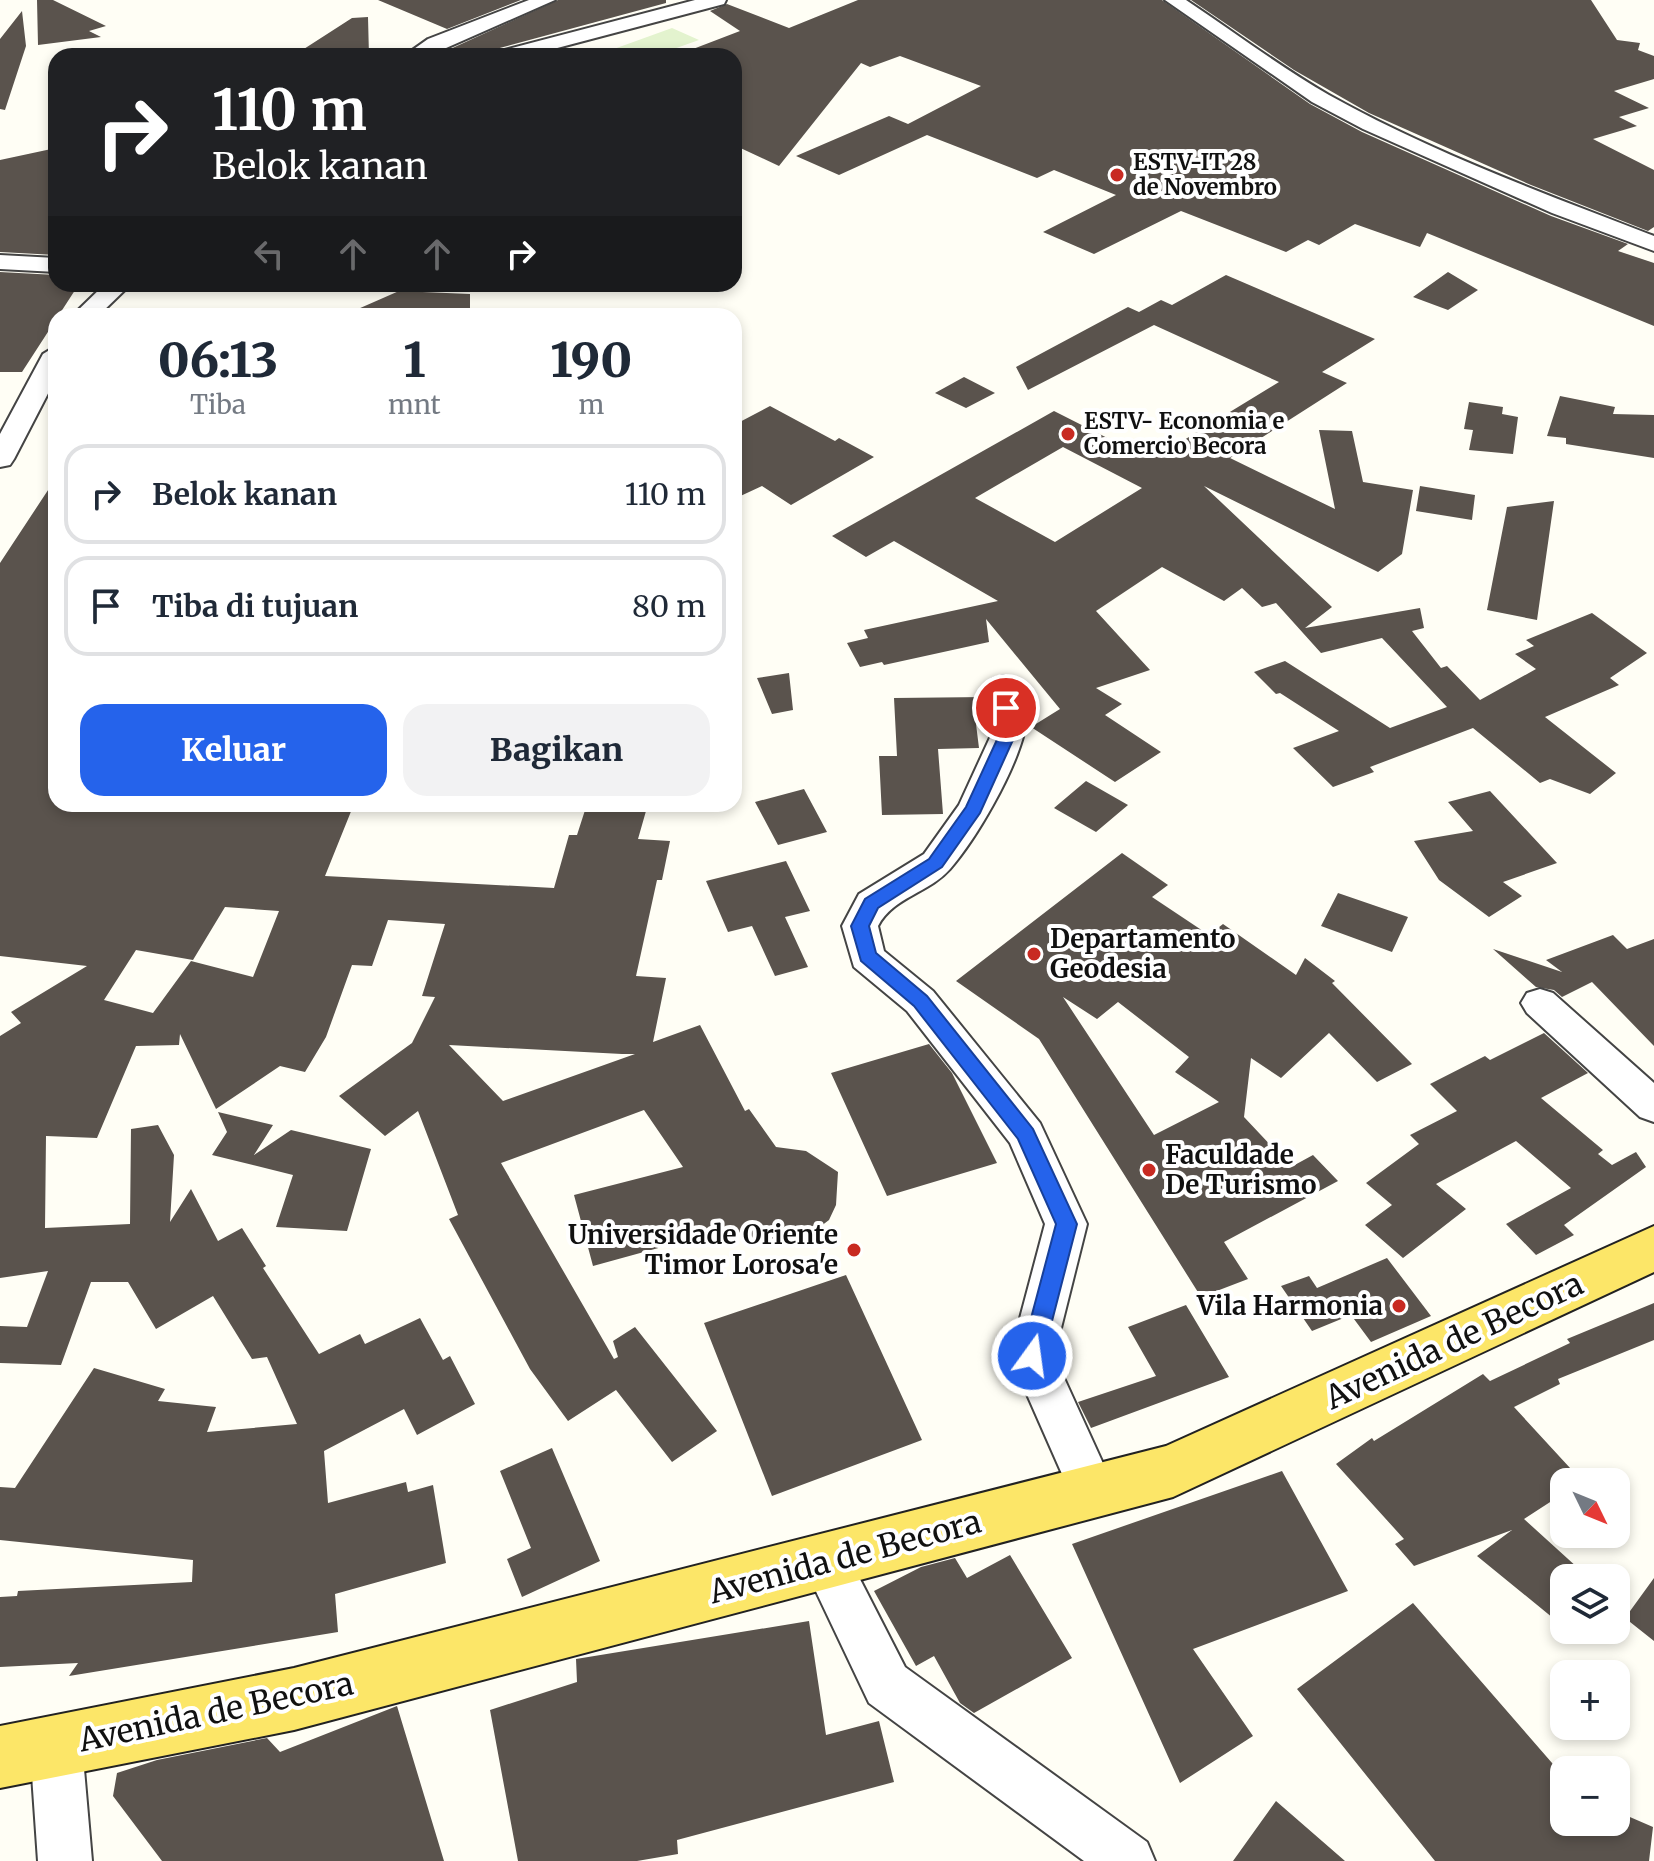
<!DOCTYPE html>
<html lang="id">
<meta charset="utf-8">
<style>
:root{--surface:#fff;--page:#f2f2f3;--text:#1f2937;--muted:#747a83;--line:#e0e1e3;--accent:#2563eb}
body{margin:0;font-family:Merriweather,serif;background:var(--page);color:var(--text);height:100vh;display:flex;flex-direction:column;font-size:30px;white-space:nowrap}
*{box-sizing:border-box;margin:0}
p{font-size:26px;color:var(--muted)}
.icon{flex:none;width:44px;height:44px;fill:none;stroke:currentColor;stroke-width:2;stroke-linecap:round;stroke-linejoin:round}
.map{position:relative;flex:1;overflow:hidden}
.details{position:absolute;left:48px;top:308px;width:694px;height:504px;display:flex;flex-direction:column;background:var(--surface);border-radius:24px;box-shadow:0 4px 12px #0003}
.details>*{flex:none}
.top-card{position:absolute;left:48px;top:48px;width:694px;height:244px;border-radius:24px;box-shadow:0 4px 12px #0003;background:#202124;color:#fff;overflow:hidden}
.needle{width:52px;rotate:133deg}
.fabs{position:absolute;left:1550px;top:1468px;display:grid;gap:16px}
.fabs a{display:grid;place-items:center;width:80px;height:80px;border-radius:16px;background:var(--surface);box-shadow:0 4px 12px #0003;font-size:40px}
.pin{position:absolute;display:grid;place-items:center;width:68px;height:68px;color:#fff;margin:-34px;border:4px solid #fff;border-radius:50%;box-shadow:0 2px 8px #0007}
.me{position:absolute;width:88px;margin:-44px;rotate:14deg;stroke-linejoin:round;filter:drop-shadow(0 0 6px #0008)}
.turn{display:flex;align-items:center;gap:28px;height:168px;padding:0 32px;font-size:36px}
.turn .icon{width:104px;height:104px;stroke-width:2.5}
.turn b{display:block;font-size:56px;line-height:68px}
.lanes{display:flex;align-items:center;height:76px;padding:0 32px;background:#0003;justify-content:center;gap:40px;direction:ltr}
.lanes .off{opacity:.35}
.eta{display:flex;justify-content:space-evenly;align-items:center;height:136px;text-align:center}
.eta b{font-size:48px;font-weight:800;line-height:56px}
.action{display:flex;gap:16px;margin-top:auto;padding:16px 32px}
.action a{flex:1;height:92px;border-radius:24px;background:var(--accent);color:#fff;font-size:32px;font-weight:800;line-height:92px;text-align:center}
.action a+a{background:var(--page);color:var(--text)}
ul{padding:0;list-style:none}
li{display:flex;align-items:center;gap:24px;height:100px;margin:0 16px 12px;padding:0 16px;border:4px solid var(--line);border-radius:24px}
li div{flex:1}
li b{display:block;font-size:30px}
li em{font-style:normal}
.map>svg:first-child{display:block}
.pitch{fill:#e3f3ce}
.building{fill:#5a534d;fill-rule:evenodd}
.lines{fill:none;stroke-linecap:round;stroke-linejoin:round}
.minor-casing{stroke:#444;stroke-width:4}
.major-casing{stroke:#222;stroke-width:4}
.minor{fill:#fff;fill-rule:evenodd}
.major{fill:#fce668;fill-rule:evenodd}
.route{fill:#2563eb;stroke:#184099;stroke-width:2}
.poi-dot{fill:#c82a22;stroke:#fff;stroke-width:3}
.labels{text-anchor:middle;stroke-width:8;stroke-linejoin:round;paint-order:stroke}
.far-poi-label{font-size:22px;font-weight:bold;fill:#111;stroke:#fff;text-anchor:start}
.poi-label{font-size:26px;font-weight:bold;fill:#111;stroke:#fff;text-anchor:start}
.near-street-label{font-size:32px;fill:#111;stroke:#fff}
</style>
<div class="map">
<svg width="1654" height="1861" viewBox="0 0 1654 1861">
<rect width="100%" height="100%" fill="#fffef5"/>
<path class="pitch" d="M672 28 699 40 654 56 600 54Z"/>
<path class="building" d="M37 0H53L106 26 89 31 101 37 38 45Z
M378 0H521L447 29Z
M558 0H666V3L496 49 491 56H435Z
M858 0H1162L1310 104 1362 132 1551 216 1628 244 1618 251 1654 263V326L1427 233 1420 247 1355 224 1319 245 1308 240 1286 252 1181 211 1094 254 1043 232 1116 195 1054 170 1037 178 927 135 839 175 796 156 889 116 908 124 981 86 900 56 870 67 861 63 779 166 734 145V56L680 54 740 31 710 11 727 4 789 28Z
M1191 0H1591L1617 40 1640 43 1638 50 1654 56V79L1614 91 1649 108 1619 117 1637 126 1593 139 1654 170V227L1648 231 1531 185 1369 113 1294 70Z
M22 11 26 46 5 110 0 109V39Z
M368 17 369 56H293L352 18Z
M56 148V255L0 252V160Z
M0 272 56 275V284H79L22 372H0Z
M1448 272 1478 290 1448 310 1413 297Z
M1226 275 1375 339 1322 372 1347 383 1230 458 1335 509 1319 430 1352 431 1363 482 1413 490 1402 554 1378 572 1204 486 1332 607 1305 628 1420 608 1424 628 1412 631 1441 668 1447 666 1480 700 1536 669 1515 654 1534 646 1526 640 1592 613 1647 653 1610 678 1619 685 1545 717 1616 773 1590 794 1550 779 1540 783 1473 728 1370 767 1374 772 1333 787 1293 748 1339 731 1280 693 1276 694 1254 672 1285 661 1390 728 1447 707 1382 638 1321 653 1276 603 1262 607 1242 588 1224 601 1162 567 1096 611 1150 670 1096 688 1122 704 1105 715 1161 752 1115 782 1031 727 1060 709 986 619 989 642 884 665 882 662 860 667 847 643 868 638 864 630 998 601 894 541 866 557 832 536 1054 411 1135 452 1150 443 1166 451 1279 382 1154 325 1028 390 1016 367 1128 307 1139 312 1161 300 1172 305ZM1063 447 1142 488 1055 542 975 498Z
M399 291 470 294V316H342Z
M964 377 995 393 966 408 935 393Z
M1560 396 1615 407 1613 414 1654 415V458L1566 444V438L1547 436Z
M1469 402 1503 407 1502 414 1518 417 1513 454 1469 450 1473 430 1464 429Z
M770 406 835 441 839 438 874 457 791 505 762 486 734 499V425Z
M56 478V804H354L325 876 554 888 569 835H577L587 804H648L638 839 670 841 662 880H657L636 976 666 978 653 1042 700 1025 745 1111 749 1109 776 1147 806 1151 838 1172 836 1205 829 1220 800 1242 762 1244 731 1228 593 1266 574 1195 683 1167 644 1110 501 1163 614 1359 618 1357 613 1341 635 1327 717 1431 672 1462 616 1390 568 1421 530 1369 449 1219 458 1215 418 1111 385 1136 339 1096 412 1043 435 997 422 996 445 924 388 920 372 966 352 965 326 1037 305 1072 280 1066 216 1109 180 1034 179 1045 136 1046 97 1138 46 1136 45 1228 130 1224 131 1129 158 1125 174 1155 170 1222 191 1189 218 1241 242 1228 266 1266 263 1268 319 1354 360 1334 365 1344 420 1318 443 1360 450 1356 475 1404 417 1435 404 1409 324 1451 328 1503 406 1482 408 1492 433 1485 446 1563 335 1594 338 1632 69 1676 78 1663 0 1667V1597L17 1596 18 1591 192 1582 193 1560 0 1540V1487L15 1488 94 1368 165 1389 158 1401 216 1407 207 1432 297 1424 267 1357 252 1359 213 1296 156 1329 128 1282H91L61 1365 0 1363V1326L27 1327 48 1271 0 1278V1036L21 1023 11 1012 87 966 0 956V563ZM225 907 279 911 253 977 191 961 153 1013 104 1000 136 950 193 960ZM449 1045 622 1054H635L503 1101Z
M1420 486 1475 495 1472 520 1416 511Z
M1554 501 1537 620 1487 610 1507 507Z
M789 673 793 710 772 714 757 678Z
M986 697 989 724H976L979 748 938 749 943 814 882 815 879 756H897L894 698Z
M1086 781 1128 805 1096 832 1054 808Z
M804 789 827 832 778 845 755 802Z
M1490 791 1557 863 1503 882 1522 896 1489 917 1439 880 1414 841 1473 831 1448 802Z
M1122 853 1168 885 1152 897 1209 935 1223 924 1296 975 1305 958 1335 981 1332 983 1412 1064 1377 1082 1329 1033 1281 1078 1251 1058 1244 1117 1291 1167 1313 1155 1338 1181 1224 1242 1248 1279 1201 1297 1039 1039 956 981ZM1063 997 1097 1019 1118 1002 1189 1057 1175 1072 1219 1102 1154 1135Z
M786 861 810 911 785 917 808 967 775 976 752 926 728 932 706 881Z
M1338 893 1408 917 1392 952 1321 926Z
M1613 935 1627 949 1654 939V1046L1592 982 1562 997 1554 990 1536 987 1493 949 1562 972 1546 960Z
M1544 1033 1588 1073 1541 1098 1603 1150 1598 1154 1612 1165 1636 1152 1646 1167 1564 1225 1574 1235 1536 1255 1506 1224 1571 1188 1516 1141 1436 1184 1466 1209 1403 1258 1365 1225 1392 1205 1366 1183 1419 1144 1410 1135 1457 1111 1430 1084 1485 1056 1490 1060Z
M929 1044 952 1073 997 1163 887 1196 831 1073Z
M218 1112 273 1125 254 1155 291 1130 371 1149 347 1231 276 1227 293 1175 212 1155 227 1132Z
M1387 1258 1431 1316 1371 1342 1351 1315 1312 1331 1281 1286 1309 1276 1317 1288Z
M846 1275 922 1440 772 1496 704 1323Z
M1654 1303V1340L1558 1379 1560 1384 1514 1407 1582 1481 1564 1482V1493L1524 1519 1589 1578H1564V1627L1477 1556 1512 1530 1414 1566 1395 1544 1404 1539 1336 1464 1372 1438 1374 1441 1483 1374 1490 1381 1570 1343 1567 1339Z
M1186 1305 1229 1377 1091 1428 1078 1402 1156 1376 1128 1327Z
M552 1448 600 1561 522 1597 507 1559 531 1548 500 1471Z
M1282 1471 1348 1591 1193 1649 1253 1736 1180 1783 1072 1544Z
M1010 1555 1072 1658 974 1713 960 1703 934 1656 916 1666 874 1591 921 1567 955 1558 967 1578Z
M1654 1578V1641L1625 1618Z
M1413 1603 1559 1771 1552 1822H1616V1811L1653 1827 1649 1861H1435L1297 1689Z
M809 1621 826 1735 879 1721 894 1782 677 1840 678 1854 637 1861H518L490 1710 577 1682 576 1659Z
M397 1706 444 1861H162L113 1796 117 1773 157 1760 267 1738 280 1752Z
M1276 1801 1345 1861H1233Z"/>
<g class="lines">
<g class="minor-casing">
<path id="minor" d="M529 0H555L428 56H404L428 39Z
M695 0H726L724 4 527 56H494L497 52Z
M1165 0H1186C1233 31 1280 67 1329 95 1431 152 1545 194 1654 236V251L1552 213 1363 129 1312 102Z
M0 255 56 258V272L0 269Z
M105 284H131L98 316H72Z
M56 346V378L14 459 10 465 0 467V434L43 354Z
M1004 676 1015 679C1022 690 1028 720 1024 733 1014 773 977 838 950 869 929 893 893 897 878 926L884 951 933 991 1040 1123 1087 1224 1054 1356 1116 1492 1109 1508 1093 1514 1077 1508 1010 1356 1045 1224 1010 1143 907 1011 854 967 842 926 859 894 924 854 959 805 993 731 988 686 993 679Z
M1540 989 1553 993 1654 1083V1122L1640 1117 1527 1013 1521 1003 1527 993Z
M826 1539 843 1546 905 1667 1147 1842 1155 1861H1084L869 1703 802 1562 809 1546Z
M56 1720 74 1728 82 1746 92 1861H38L30 1746 38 1728Z"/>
</g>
<g class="major-casing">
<path id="major" d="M1654 1226V1272L1173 1497 294 1730 0 1788V1726L294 1668 1166 1446Z"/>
</g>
<use href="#minor" class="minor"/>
<use href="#major" class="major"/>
</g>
<path class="route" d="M1006 703 1014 708 1017 731 980 813 942 867 878 908 869 926 876 953 927 996 1033 1129 1077 1224 1043 1356 1040 1363 1032 1366 1024 1363 1021 1356 1056 1224 1018 1139 914 1006 861 961 851 926 865 899 929 859 966 807 1001 731 998 708Z"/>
<g class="poi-dot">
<circle cx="1117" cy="175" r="8"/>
<circle cx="1068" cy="434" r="8"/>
<circle cx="1034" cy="954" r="8"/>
<circle cx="1149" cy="1170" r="8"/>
<circle cx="854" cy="1250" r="8"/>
<circle cx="1399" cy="1306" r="8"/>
</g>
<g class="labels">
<g class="far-poi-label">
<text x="1133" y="170">ESTV-IT 28<tspan x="1133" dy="25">de Novembro</tspan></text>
<text x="1084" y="429">ESTV- Economia e<tspan x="1084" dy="25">Comercio Becora</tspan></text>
</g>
<g class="poi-label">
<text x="1050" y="948">Departamento<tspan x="1050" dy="30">Geodesia</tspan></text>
<text x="1165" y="1164">Faculdade<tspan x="1165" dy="30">De Turismo</tspan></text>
<text x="838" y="1244" text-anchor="end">Universidade Oriente<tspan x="838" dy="30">Timor Lorosa'e</tspan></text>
<text x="1383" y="1315" text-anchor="end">Vila Harmonia</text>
</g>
<g class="near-street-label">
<text transform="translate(1454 1341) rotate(-25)" y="11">Avenida de Becora</text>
<text transform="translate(845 1557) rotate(-15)" y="11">Avenida de Becora</text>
<text transform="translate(216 1712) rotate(-12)" y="11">Avenida de Becora</text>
</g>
</g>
</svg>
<div class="fabs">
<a><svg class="needle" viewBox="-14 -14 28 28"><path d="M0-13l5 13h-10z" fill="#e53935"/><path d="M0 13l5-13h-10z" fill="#747a83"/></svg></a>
<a><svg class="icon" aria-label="layers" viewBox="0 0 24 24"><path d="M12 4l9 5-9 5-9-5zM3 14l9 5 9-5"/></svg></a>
<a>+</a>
<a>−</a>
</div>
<div class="pin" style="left:1006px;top:708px;background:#d93025"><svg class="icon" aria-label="arrive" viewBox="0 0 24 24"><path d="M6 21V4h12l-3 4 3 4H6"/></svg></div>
<svg class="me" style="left:1032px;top:1356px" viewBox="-20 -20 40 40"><circle r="17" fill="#2563eb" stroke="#fff" stroke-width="3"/><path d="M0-11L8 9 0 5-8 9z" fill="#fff"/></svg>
<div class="top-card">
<div class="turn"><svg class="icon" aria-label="right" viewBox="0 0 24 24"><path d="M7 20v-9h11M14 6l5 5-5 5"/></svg><div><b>110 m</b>Belok kanan</div></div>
<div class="lanes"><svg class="icon off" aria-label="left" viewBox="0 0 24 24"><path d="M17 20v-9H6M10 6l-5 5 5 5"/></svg><svg class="icon off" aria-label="ahead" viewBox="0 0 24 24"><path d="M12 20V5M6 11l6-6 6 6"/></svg><svg class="icon off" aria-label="ahead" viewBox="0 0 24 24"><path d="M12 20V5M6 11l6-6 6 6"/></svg><svg class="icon" aria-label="right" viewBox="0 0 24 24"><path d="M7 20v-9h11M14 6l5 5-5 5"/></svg></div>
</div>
<section class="details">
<div class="eta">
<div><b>06:13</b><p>Tiba</p></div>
<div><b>1</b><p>mnt</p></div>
<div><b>190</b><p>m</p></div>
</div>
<ul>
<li><svg class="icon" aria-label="right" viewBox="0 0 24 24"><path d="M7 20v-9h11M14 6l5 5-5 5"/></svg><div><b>Belok kanan</b></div><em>110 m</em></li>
<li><svg class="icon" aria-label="arrive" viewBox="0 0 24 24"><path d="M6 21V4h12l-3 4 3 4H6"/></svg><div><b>Tiba di tujuan</b></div><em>80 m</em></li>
</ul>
<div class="action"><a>Keluar</a><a>Bagikan</a></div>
</section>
</div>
